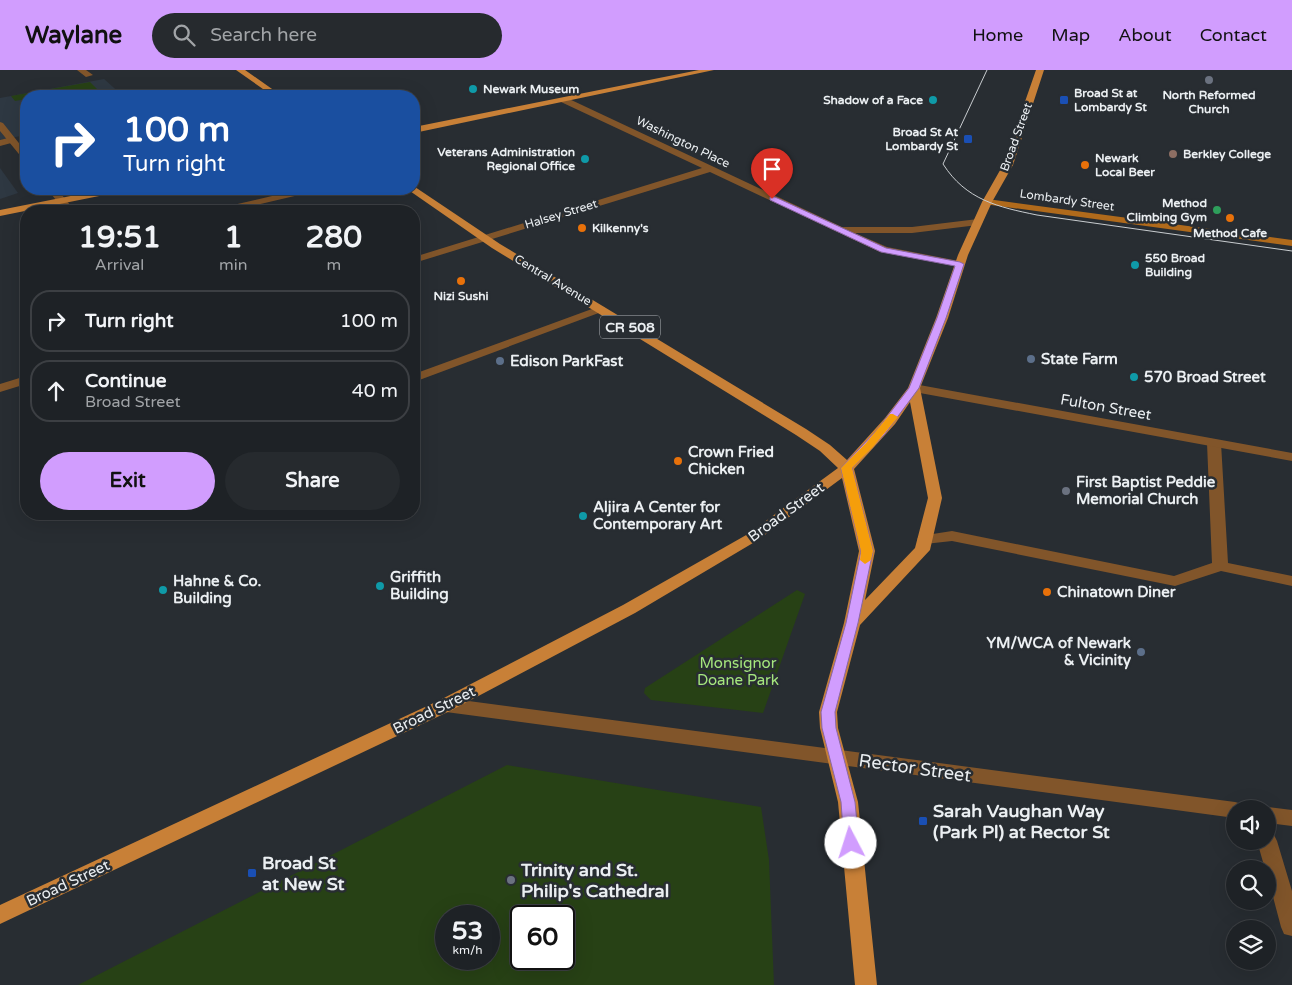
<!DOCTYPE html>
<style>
:root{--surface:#1e2226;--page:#262a2e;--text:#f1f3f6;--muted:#a1a4a7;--line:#3c3f43;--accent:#d19dfe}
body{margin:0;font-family:"Varela Round",sans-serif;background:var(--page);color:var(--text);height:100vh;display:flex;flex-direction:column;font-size:19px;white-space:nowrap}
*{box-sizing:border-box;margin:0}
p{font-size:16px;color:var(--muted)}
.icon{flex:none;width:28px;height:28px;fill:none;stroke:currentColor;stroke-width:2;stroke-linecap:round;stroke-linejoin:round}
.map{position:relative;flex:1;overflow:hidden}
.side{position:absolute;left:20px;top:135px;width:400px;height:315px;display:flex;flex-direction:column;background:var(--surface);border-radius:20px;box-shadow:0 5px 20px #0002,0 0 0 1px var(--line)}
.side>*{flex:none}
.top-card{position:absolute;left:20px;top:20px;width:400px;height:105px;border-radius:20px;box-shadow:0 5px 20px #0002,0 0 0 1px var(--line);background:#1a4fa0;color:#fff;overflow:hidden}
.buttons{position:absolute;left:1226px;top:730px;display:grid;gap:10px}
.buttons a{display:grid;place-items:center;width:50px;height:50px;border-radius:50%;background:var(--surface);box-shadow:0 5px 20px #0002,0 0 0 1px var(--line);font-size:25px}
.speed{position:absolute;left:435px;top:835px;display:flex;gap:10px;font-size:25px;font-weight:700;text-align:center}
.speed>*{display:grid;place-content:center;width:65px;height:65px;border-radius:50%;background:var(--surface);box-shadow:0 5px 20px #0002,0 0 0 1px var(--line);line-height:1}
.speed small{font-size:12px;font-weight:400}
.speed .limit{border:2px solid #111;border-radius:8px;background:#fff;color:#111}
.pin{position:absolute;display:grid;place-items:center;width:42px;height:42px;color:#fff;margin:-51px -21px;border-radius:50% 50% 50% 0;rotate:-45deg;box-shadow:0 0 5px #0007}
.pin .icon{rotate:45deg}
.me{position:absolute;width:55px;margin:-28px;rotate:355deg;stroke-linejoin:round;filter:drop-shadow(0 0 4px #0008)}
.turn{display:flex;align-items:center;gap:18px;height:105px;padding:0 20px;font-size:22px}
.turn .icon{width:65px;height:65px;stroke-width:2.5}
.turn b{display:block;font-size:35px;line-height:42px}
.eta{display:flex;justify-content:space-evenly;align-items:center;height:85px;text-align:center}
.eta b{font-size:30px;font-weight:800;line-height:35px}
.button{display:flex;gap:10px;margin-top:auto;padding:10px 20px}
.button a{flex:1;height:58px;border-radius:30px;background:var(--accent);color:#111;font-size:20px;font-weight:800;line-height:58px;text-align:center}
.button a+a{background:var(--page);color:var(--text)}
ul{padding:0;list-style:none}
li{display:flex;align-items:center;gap:15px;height:62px;margin:0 10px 8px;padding:0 10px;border:2px solid var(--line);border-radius:20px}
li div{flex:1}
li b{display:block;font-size:19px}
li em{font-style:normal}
header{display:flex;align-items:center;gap:30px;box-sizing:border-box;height:70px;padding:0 25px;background:var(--accent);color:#111}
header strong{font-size:24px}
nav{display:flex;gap:28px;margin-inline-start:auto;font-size:18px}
.search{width:350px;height:45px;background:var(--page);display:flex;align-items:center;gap:12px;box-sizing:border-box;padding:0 18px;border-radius:28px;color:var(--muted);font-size:19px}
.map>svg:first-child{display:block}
.built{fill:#2e3842}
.green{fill:#274115;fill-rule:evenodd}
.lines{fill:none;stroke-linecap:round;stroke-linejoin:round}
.lane{fill:#81552a;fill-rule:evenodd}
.street{fill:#81552a;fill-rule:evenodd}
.secondary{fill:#b06a1b;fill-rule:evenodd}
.primary{fill:#c88037;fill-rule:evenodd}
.tram{stroke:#c9cdd0;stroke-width:1}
.route{fill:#d19dfe;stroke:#8866a5}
.slow{fill:#f59e0b}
.worship-dot{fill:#6b7280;stroke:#282d32;stroke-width:2}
.culture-dot{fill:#0f9aa8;stroke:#282d32;stroke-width:2}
.transit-dot{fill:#1a4fb4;stroke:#282d32;stroke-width:2}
.education-dot{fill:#8d6e63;stroke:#282d32;stroke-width:2}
.food-dot{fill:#e8710a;stroke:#282d32;stroke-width:2}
.leisure-dot{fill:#2e9e5b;stroke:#282d32;stroke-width:2}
.service-dot{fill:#5c6f8a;stroke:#282d32;stroke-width:2}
.labels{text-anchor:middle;stroke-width:5;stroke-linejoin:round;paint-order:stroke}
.far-poi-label{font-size:12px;font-weight:bold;fill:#ebeff2;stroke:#282d32;text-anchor:start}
.far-street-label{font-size:12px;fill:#ebeff2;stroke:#282d32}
.shield{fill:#282d32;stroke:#b0b5b8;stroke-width:1}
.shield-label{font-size:14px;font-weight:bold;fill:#ebeff2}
.poi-label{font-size:15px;font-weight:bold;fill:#ebeff2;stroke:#282d32;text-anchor:start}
.street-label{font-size:15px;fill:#ebeff2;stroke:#282d32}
.park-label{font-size:15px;fill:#a5e77d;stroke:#282d32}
.near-street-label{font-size:18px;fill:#ebeff2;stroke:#282d32}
.near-poi-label{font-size:18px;font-weight:bold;fill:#ebeff2;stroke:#282d32;text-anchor:start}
</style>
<header>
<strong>Waylane</strong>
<div class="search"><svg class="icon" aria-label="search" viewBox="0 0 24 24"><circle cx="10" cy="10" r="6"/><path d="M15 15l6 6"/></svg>Search here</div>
<nav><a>Home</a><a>Map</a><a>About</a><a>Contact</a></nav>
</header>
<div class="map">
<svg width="1292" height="915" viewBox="0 0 1292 915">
<rect width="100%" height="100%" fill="#282d32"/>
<path class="built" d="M104 9 123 26H26V65L0 70V28Z
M0 98 18 123 0 129Z"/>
<path class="green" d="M90 12 98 20 67 26 54 24 26 26V29L15 31 11 26Z
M797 520 805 524 763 643 651 630 644 623 645 618Z
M507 695 761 737 769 790 774 915H78ZM446 846H489V889H446ZM521 846H564V889H521Z"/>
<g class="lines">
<path class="lane" d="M77 0H86L93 5 86 7Z
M12 67 16 70 15 72 0 76V70Z
M302 119H318L316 121 231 141H214L216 139Z
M600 236 604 237 606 239 604 241 414 312V304Z
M1214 369 1221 373 1228 493 1292 506V516L1221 501 1175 516 952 471 925 474 920 472 917 469 920 466 952 461 1174 506 1212 493 1207 373Z
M1268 763 1274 765 1277 771 1292 821V866L1284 864 1281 857 1268 808V799H1265L1257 771H1268Z"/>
<path class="street" d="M561 28H567L842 157H912L978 149 983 152 978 155 912 163H855L887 177 964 192 965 194 960 197 880 182 710 102 414 193V187L702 98 561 32Z
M0 52 3 53 26 82V90L23 89 0 61Z
M47 119H57L75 141H65Z
M26 306V314L0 322V314Z
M914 314 1292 383V391L909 321 908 318Z
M446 628 1235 732 1242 734 1244 739H1235V748L446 642 440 640 437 635 440 630Z
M1268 737 1292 740V756L1268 753V739H1263Z"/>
<path class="secondary" d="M987 129 1292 170V176L984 134 982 132Z"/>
<path class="primary" d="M236 0H245L282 26H273Z
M699 0H714L414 63V57Z
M1036 0H1044L1013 95 992 132 968 185 948 248 920 318 942 428 930 480 860 555 837 642 838 658 858 732 877 915H855L838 732 820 658 819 642 844 553 859 481 842 408 758 470 635 543 452 640 0 854V835L440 630 623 535 748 464 838 398 820 381 796 365 492 178 407 119 415 117 500 174 806 359 830 375 847 390 885 348 908 318 936 248 958 185 982 132 1003 95ZM910 332 928 428 915 478 865 530 875 481 854 399 895 354Z
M106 119H124L119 122 0 146V140Z"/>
<path class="tram" d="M987 0 943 94C966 130 998 137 1037 145L1292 181"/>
</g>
<path class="route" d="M770 127H775L886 178 960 192 964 194 946 248 919 318 884 365 852 398 873 481 858 553 835 642 836 658 855 732 859 773 857 778 851 780 846 778 844 773 841 732 822 658 821 642 846 553 861 481 841 398 877 360 909 318 937 248 955 196 881 182 770 130Z"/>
<path class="slow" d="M890 344H893L898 347 873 377 852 398 873 481 871 490 865 494 860 490 861 481 841 398 866 373Z"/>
<g class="worship-dot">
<circle cx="1209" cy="10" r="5"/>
<circle cx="1066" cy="421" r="5"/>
<circle cx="511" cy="810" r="5"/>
</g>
<g class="culture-dot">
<circle cx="473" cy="19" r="5"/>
<circle cx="933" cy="30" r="5"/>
<circle cx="585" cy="89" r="5"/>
<circle cx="1135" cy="195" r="5"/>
<circle cx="1134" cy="307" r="5"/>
<circle cx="583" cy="446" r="5"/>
<circle cx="380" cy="516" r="5"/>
<circle cx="163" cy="520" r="5"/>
</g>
<g class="transit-dot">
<rect x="1059" y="25" width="10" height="10" rx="2.5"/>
<rect x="963" y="64" width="10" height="10" rx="2.5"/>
<rect x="918" y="746" width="10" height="10" rx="2.5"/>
<rect x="247" y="798" width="10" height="10" rx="2.5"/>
</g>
<circle class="education-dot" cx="1173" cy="84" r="5"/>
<g class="food-dot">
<circle cx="1085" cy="95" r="5"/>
<circle cx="1230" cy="148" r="5"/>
<circle cx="582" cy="158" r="5"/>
<circle cx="461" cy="211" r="5"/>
<circle cx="678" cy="391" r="5"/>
<circle cx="1047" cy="522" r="5"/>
</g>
<circle class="leisure-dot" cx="1217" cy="140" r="5"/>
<g class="service-dot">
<circle cx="1031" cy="289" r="5"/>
<circle cx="500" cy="291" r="5"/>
<circle cx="1141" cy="582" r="5"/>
</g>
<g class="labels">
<g class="far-poi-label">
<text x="483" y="23">Newark Museum</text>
<text x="1074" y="27">Broad St at<tspan x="1074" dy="14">Lombardy St</tspan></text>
<text x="1209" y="29" text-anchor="middle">North Reformed<tspan x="1209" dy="14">Church</tspan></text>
<text x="923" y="34" text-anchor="end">Shadow of a Face</text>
<text x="958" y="66" text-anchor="end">Broad St At<tspan x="958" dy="14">Lombardy St</tspan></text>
<text x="575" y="86" text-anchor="end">Veterans Administration<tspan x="575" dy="14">Regional Office</tspan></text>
<text x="1183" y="88">Berkley College</text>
<text x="1095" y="92">Newark<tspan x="1095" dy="14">Local Beer</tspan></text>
<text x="1207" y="137" text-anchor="end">Method<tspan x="1207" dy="14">Climbing Gym</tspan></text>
<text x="592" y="162">Kilkenny's</text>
<text x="1230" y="167" text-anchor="middle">Method Cafe</text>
<text x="1145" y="192">550 Broad<tspan x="1145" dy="14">Building</tspan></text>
<text x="461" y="230" text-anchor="middle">Nizi Sushi</text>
</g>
<g class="far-street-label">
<text transform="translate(1016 67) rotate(-70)" y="4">Broad Street</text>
<text transform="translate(683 72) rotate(26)" y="4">Washington Place</text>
<text transform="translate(1067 130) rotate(8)" y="4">Lombardy Street</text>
<text transform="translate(561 144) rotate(-17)" y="4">Halsey Street</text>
<text transform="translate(553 210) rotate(31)" y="4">Central Avenue</text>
</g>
<rect class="shield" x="600" y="245.5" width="60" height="23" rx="4"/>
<g class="shield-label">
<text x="630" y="262">CR 508</text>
</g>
<g class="poi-label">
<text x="1041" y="294">State Farm</text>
<text x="510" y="296">Edison ParkFast</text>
<text x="1144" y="312">570 Broad Street</text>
<text x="688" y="387">Crown Fried<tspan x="688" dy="17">Chicken</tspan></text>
<text x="1076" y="417">First Baptist Peddie<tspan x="1076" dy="17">Memorial Church</tspan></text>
<text x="593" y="442">Aljira A Center for<tspan x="593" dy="17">Contemporary Art</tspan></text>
<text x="390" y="512">Griffith<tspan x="390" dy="17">Building</tspan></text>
<text x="173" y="516">Hahne &amp; Co.<tspan x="173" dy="17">Building</tspan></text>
<text x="1057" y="527">Chinatown Diner</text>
<text x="1131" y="578" text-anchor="end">YM/WCA of Newark<tspan x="1131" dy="17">&amp; Vicinity</tspan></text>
</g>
<g class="street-label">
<text transform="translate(1106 337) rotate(10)" y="5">Fulton Street</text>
<text transform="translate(786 442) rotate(-36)" y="5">Broad Street</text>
<text transform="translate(434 640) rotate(-26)" y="5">Broad Street</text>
<text transform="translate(68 813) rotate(-25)" y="5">Broad Street</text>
</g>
<g class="park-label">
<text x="738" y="598">Monsignor<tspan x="738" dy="17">Doane Park</tspan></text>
</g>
<g class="near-street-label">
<text transform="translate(915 698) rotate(8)" y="6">Rector Street</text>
</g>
<g class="near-poi-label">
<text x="933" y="747">Sarah Vaughan Way<tspan x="933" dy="21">(Park Pl) at Rector St</tspan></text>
<text x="262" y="799">Broad St<tspan x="262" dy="21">at New St</tspan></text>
<text x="521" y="806">Trinity and St.<tspan x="521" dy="21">Philip's Cathedral</tspan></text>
</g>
</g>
</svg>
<div class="buttons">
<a><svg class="icon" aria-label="sound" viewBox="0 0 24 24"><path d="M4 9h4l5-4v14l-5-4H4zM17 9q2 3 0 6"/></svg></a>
<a><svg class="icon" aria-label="search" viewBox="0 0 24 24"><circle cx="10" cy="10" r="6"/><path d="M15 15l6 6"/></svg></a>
<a><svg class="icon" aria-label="layers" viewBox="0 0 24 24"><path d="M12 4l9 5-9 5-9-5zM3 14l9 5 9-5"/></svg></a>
</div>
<div class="speed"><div>53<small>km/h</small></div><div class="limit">60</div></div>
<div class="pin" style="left:772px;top:129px;background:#d93025"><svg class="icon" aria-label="arrive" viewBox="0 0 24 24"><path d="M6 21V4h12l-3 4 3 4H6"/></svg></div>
<svg class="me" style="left:851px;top:773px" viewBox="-20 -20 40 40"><circle r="19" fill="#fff"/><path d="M0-13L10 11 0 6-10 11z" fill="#d19dfe"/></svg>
<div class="top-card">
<div class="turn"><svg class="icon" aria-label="right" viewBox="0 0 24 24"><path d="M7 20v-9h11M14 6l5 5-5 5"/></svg><div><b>100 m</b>Turn right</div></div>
</div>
<section class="side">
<div class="eta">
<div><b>19:51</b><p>Arrival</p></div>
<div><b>1</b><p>min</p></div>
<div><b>280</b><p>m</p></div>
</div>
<ul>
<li><svg class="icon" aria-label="right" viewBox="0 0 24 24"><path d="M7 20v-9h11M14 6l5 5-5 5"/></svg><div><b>Turn right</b></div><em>100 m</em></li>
<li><svg class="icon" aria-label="ahead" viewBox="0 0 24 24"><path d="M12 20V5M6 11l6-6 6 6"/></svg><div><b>Continue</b><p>Broad Street</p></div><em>40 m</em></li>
</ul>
<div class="button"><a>Exit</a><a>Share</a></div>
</section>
</div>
